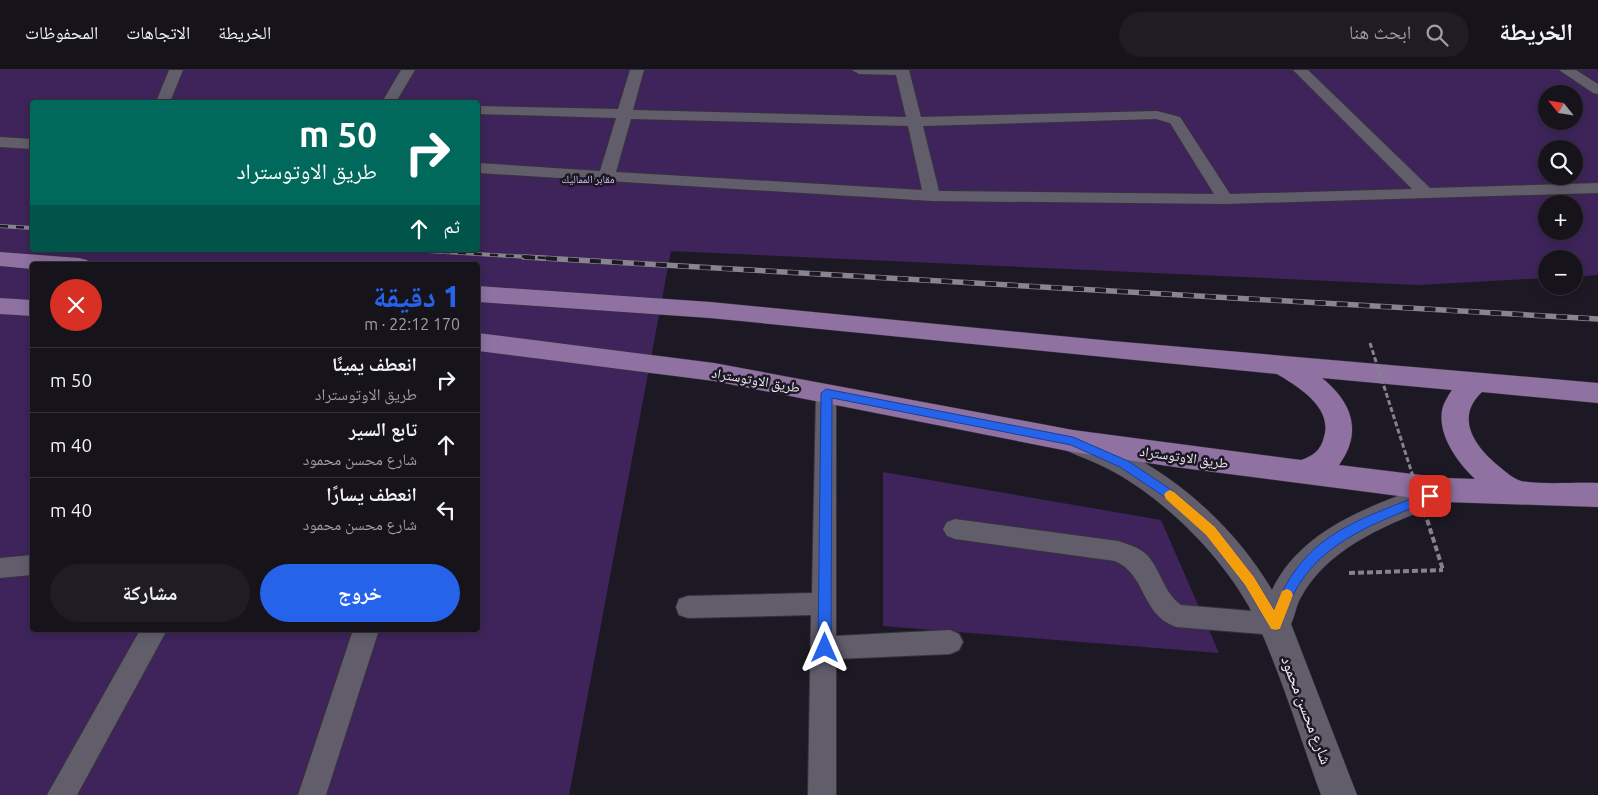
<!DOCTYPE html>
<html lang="ar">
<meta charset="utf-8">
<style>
:root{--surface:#16131b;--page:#1f1c24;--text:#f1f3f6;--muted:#9e9ea3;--line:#35323a;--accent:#2563eb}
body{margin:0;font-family:Ubuntu,"Noto Naskh Arabic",sans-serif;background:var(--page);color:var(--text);direction:rtl;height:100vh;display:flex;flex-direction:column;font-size:19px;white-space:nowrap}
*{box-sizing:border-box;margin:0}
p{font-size:16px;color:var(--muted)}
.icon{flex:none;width:28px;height:28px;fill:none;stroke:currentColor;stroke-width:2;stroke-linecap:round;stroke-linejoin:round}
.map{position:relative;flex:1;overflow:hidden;direction:ltr}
.side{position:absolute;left:30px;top:192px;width:450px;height:370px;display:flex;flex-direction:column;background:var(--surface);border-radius:5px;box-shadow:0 2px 12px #0003,0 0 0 1px var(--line);direction:rtl}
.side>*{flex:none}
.hud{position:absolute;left:30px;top:30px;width:450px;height:152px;border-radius:5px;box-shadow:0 2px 12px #0003,0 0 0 1px var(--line);direction:rtl;background:#00695c;color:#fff;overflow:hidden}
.needle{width:32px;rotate:300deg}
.buttons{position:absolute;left:1538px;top:15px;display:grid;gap:10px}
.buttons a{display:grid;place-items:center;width:45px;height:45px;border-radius:50%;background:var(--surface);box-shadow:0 2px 12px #0003,0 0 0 1px var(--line);font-size:25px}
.pin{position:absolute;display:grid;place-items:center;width:42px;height:42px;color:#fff;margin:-21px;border-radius:10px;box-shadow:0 2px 8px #0006}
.me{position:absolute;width:55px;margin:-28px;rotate:0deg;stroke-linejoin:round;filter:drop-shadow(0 0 4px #0008)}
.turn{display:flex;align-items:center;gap:18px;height:105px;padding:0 20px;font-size:22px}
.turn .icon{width:65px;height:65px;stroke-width:2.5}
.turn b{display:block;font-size:35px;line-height:42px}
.then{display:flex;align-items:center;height:48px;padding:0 20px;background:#0003;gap:10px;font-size:19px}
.round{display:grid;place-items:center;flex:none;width:52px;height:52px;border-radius:26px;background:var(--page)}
.headline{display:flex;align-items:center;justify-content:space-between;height:85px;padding:0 20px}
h1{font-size:30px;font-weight:800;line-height:38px;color:var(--accent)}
.button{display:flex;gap:10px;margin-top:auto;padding:10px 20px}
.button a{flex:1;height:58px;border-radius:30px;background:var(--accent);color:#fff;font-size:20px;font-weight:800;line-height:58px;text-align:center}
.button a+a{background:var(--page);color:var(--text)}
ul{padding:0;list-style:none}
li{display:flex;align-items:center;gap:15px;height:65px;padding:0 20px;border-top:1px solid var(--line)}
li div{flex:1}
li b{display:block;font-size:19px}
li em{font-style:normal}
header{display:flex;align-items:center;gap:30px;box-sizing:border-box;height:70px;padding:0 25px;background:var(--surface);border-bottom:1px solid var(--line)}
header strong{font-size:24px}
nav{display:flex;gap:28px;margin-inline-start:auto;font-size:18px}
.search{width:350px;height:45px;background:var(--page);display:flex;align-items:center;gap:12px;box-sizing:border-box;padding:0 18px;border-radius:28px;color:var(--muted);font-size:19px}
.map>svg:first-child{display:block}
.green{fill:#3e245b;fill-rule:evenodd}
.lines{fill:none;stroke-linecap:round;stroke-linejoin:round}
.service-casing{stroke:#36333b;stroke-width:2}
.tertiary-casing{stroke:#36333b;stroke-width:1}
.trunk-casing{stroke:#36333b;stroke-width:1}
.path{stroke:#86828c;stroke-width:4;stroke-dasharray:6 3;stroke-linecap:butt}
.service{fill:#625d6b;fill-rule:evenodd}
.tertiary{fill:#625d6b;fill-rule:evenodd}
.trunk{fill:#8f72a2;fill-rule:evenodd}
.rail-far1-casing{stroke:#88858e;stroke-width:4}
.rail-casing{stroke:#88858e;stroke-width:5.5}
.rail-far1{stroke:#1d1924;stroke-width:2.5;stroke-dasharray:8;stroke-linecap:butt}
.rail{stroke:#1d1924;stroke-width:4;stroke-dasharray:11;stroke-linecap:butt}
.path-bridge-far1{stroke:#86828c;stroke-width:3;stroke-dasharray:5 2.5;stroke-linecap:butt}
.path-bridge{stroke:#86828c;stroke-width:4;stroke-dasharray:6 3;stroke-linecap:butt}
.route{fill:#2563eb;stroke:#184099}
.slow{fill:#f59e0b}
.labels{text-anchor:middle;stroke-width:5;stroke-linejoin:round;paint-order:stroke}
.far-park-label{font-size:11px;fill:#d2b9f6;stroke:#1d1924}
.street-label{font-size:14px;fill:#f0edf5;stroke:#1d1924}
.near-street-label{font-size:16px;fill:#f0edf5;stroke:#1d1924}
</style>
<header>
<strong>الخريطة</strong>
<div class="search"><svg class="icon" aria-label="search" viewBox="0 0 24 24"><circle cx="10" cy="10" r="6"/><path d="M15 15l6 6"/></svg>ابحث هنا</div>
<nav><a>الخريطة</a><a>الاتجاهات</a><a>المحفوظات</a></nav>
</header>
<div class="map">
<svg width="1598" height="725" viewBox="0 0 1598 725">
<rect width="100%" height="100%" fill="#1d1924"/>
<path class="green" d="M0 0H1598V205L1574 207V189H1546V208L1418 215 671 181 569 725H0ZM1546 24H1574V51H1546ZM32 32H478V180H32ZM1546 79H1574V106H1546ZM1546 134H1574V161H1546ZM32 195H478V560H32Z
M883 402 1161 450 1219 583 883 556Z"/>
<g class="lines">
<g class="service-casing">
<path id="service" d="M169 0H183L170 32H156Z
M401 0H415L396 32H382Z
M630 0H644L633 40 906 47 896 5 859 4 852 0H909L921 47 1157 41 1180 47 1230 124 1412 119 1293 0H1308L1430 118 1598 113V123L1225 134 932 131 478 103V93L600 101 616 48 478 44V36L618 39ZM631 49 908 56 922 120 616 102ZM1156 49 1170 53 1214 124 939 121 923 56Z
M1559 0H1576L1598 14V24L1593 23Z
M0 67 32 69V79L0 77Z
M826 315 833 318 836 323V566L950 560 959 564 963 572 959 580 950 584 836 589V725H808L811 545 688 548 679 545 676 537 679 529 688 526 812 523 816 323 819 318Z
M955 449 1118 471C1128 474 1140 478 1147 485 1161 500 1163 522 1181 535L1275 543 1284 546 1288 554 1284 562 1275 565 1176 557C1140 544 1147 505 1115 491L955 469 947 466 943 459 947 452Z
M32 485V505L0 508V488Z
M140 560H167L77 725H47Z
M353 560H379L326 725H298Z"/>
</g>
<g class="tertiary-casing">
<path id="tertiary" d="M1075 361C1157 388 1228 446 1272 520 1302 457 1374 435 1435 412L1445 408 1455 412 1459 420 1455 428C1400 450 1330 472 1300 529 1296 536 1295 546 1291 554L1357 725H1321C1301 670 1284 614 1261 561 1235 499 1172 434 1114 402 1098 393 1081 387 1065 380L1061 372 1065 364Z"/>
</g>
<g class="trunk-casing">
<path id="trunk" d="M0 182 79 188 87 190 91 195H32V199L0 196Z
M478 216 710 232 1112 271 1598 313V333L1482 322C1453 349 1477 379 1501 398 1507 403 1514 409 1521 411 1542 415 1576 412 1598 413V437L1445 432 1175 397 1073 382 714 311 478 281V263L714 293 1073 360 1301 390C1313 386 1321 380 1324 367 1333 338 1299 317 1277 304L710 248 478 232ZM1322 308 1452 320C1448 326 1443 334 1442 341 1438 366 1458 393 1475 409L1445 408 1339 395C1363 362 1352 332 1322 308Z
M0 228 32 230V246L0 244Z"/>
</g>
<path class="path" d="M1349 503 1443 500"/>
<use href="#service" class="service"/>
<use href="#tertiary" class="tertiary"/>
<use href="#trunk" class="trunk"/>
<g class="rail-far1-casing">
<path id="rail-far1" d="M0 156 32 158
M410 180 546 188"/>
</g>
<g class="rail-casing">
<path id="rail" d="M524 187 1598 249"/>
</g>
<use href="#rail-far1" class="rail-far1"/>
<use href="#rail" class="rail"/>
<path class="path-bridge-far1" d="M1370 273 1419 425"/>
<path class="path-bridge" d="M1419 424 1443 500"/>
</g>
<path class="route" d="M826 319 1073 367 1128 391 1173 421 1215 457 1254 507 1274 540C1304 464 1356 451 1426 423H1434L1436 426 1434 429C1382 451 1322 469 1294 523 1288 534 1285 547 1280 559L1275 560 1271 559 1245 515 1206 465 1165 427 1120 397 1071 375 832 328 831 578 829 582 825 584 820 582 818 578 821 323Z"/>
<path class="slow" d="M1170 420 1174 422 1215 457 1254 507 1274 540 1282 521 1287 519 1291 521 1293 525 1280 559 1275 560 1271 559 1245 515 1206 465 1166 429 1164 425 1166 422Z"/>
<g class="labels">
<g class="far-park-label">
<text x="588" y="113">مقابر المماليك</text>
</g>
<g class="street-label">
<text transform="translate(756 310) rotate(10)" y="5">طريق الاوتوستراد</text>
<text transform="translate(1184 387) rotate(8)" y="5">طريق الاوتوستراد</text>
</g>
<g class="near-street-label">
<text transform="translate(1307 640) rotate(69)" y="6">شارع محسن محمود</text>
</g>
</g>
</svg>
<div class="buttons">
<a><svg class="needle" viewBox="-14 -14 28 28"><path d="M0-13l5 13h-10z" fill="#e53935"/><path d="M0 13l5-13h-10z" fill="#9e9ea3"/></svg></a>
<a><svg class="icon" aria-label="search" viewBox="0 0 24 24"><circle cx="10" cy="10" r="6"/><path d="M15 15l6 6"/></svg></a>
<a>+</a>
<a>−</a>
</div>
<div class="pin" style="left:1430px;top:426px;background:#d93025"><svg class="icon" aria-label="arrive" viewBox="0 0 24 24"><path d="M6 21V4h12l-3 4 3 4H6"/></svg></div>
<svg class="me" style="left:825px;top:578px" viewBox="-20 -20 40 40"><path d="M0-17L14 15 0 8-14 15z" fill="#2563eb" stroke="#fff" stroke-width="4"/></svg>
<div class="hud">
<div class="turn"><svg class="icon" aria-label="right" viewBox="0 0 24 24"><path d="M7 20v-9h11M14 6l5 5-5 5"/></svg><div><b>50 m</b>طريق الاوتوستراد</div></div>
<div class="then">ثم<svg class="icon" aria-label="ahead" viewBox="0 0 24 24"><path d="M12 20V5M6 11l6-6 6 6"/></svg></div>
</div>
<section class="side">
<div class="headline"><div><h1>1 دقيقة</h1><p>170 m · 22:12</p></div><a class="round" style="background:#d93025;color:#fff"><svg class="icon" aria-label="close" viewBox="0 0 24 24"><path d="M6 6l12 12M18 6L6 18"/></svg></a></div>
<ul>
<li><svg class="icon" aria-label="right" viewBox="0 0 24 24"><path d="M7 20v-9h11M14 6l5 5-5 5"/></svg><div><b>انعطف يمينًا</b><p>طريق الاوتوستراد</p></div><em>50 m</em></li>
<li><svg class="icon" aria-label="ahead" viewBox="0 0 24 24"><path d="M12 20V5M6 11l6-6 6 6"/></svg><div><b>تابع السير</b><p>شارع محسن محمود</p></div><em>40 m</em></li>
<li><svg class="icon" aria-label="left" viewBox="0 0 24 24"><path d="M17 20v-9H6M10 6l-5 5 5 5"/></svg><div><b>انعطف يسارًا</b><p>شارع محسن محمود</p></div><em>40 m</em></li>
</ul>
<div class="button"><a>خروج</a><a>مشاركة</a></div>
</section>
</div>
